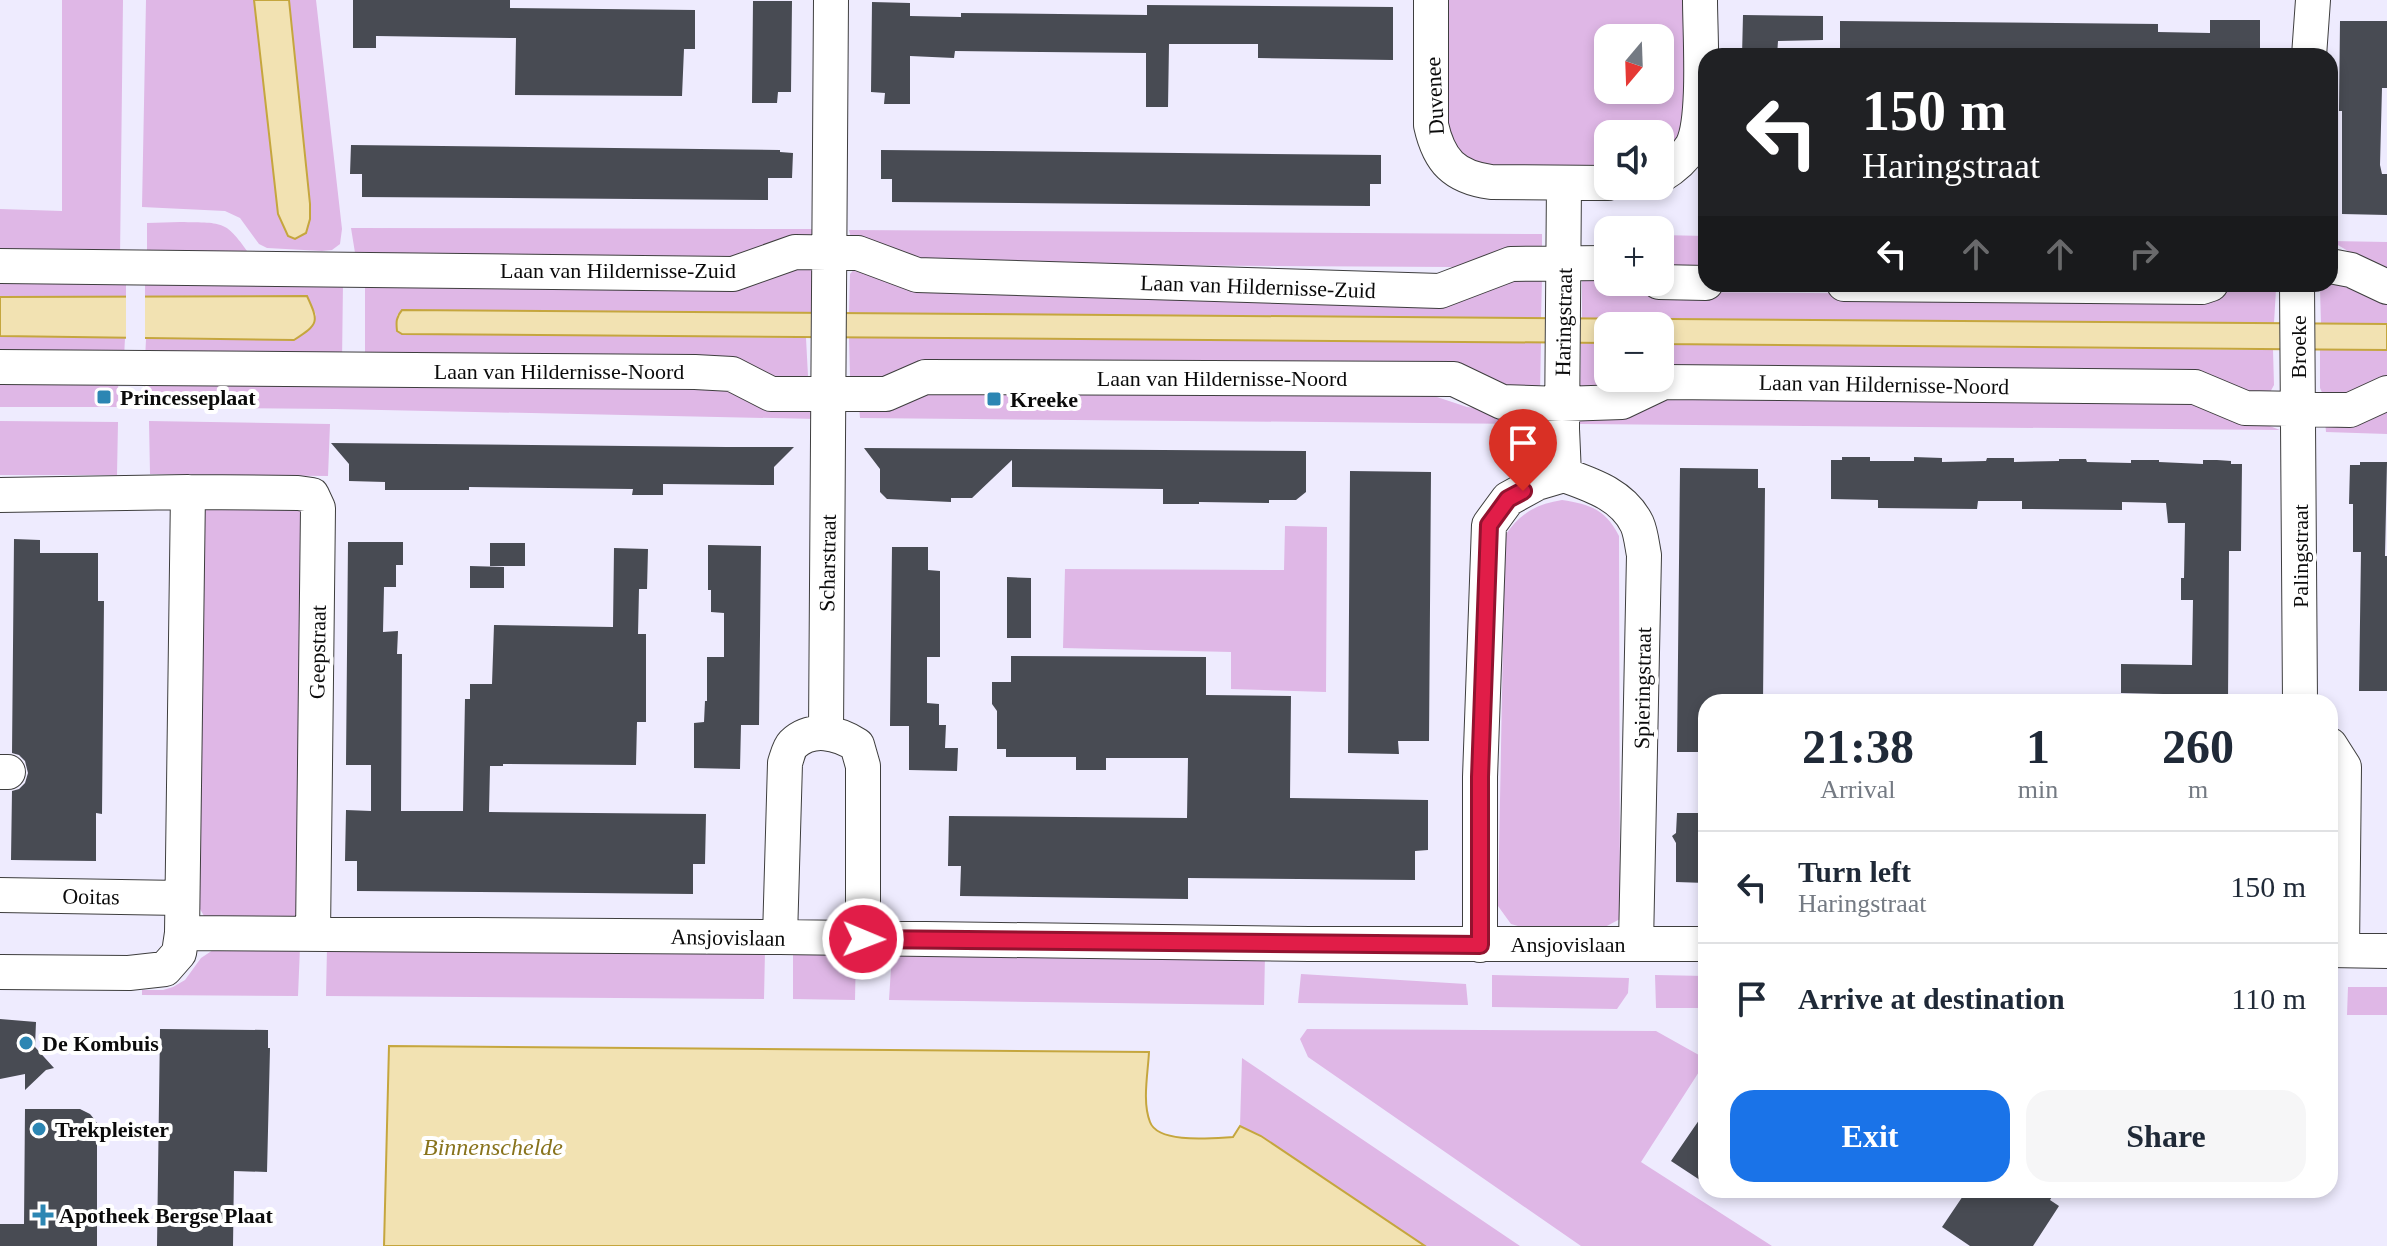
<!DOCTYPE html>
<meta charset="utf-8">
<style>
:root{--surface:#fff;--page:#f6f6f7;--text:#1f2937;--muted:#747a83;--line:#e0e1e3;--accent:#1a73e8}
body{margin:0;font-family:Georgia,serif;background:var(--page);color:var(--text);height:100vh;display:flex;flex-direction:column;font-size:30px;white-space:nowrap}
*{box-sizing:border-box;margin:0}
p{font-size:26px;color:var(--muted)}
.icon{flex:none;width:44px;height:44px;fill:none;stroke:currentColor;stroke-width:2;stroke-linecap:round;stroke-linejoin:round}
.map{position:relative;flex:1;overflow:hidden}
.panel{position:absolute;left:1698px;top:694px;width:640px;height:504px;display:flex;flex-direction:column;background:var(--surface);border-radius:24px;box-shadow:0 4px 12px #0003}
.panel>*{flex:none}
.top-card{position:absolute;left:1698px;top:48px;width:640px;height:244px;border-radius:24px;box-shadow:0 4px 12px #0003;background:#202124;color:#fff;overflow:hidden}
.needle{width:52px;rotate:199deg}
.fabs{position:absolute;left:1594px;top:24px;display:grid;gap:16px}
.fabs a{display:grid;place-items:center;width:80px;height:80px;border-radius:16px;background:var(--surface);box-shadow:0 4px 12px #0003;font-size:40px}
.pin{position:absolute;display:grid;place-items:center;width:68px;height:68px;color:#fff;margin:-82px -34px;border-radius:50% 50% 50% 0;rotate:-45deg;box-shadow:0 0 8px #0007}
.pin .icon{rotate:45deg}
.me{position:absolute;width:88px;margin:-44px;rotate:91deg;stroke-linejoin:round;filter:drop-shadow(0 0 6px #0008)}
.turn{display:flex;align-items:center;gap:28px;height:168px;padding:0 32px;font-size:36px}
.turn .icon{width:104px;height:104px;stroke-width:2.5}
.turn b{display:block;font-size:56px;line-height:68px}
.lanes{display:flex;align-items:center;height:76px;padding:0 32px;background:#0003;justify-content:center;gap:40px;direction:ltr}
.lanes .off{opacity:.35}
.eta{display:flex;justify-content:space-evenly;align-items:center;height:136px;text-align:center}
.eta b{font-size:48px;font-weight:700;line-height:56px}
.action{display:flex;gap:16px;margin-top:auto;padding:16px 32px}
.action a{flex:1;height:92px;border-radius:24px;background:var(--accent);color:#fff;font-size:32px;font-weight:700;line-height:92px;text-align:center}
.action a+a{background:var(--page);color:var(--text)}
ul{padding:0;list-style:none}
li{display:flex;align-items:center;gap:24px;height:112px;padding:0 32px;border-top:2px solid var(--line)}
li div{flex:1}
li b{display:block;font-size:30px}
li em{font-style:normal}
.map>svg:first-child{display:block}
.green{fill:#dfb7e6;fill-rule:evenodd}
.water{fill:#f2e2b2;stroke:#c5a63e;stroke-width:2}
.pier{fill:#eeebfe}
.building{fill:#484b53}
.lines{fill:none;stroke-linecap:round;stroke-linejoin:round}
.minor-casing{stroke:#3e3e3e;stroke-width:36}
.minor{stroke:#fff;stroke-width:34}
.route-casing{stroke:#92132f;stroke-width:20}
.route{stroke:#e11d48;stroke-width:14}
.poi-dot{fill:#2c86b3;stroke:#fff;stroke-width:3}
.labels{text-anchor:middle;stroke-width:8;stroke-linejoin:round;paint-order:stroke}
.street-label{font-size:22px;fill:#0b0b0b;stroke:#fff}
.poi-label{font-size:22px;font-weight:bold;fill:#0b0b0b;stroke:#fff;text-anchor:start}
.water-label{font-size:24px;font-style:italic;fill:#88731c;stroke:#fff}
</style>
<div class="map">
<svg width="2387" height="1246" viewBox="0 0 2387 1246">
<rect width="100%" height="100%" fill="#eeebfe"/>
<path class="green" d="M62 0H123L120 258 0 257V209L62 211Z
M146 0H254L278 214 310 219 289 0H316L342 229 340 244 332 250 322 251 267 248 259 244 240 218 225 211 142 207Z
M1446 0H1686L1689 124 1660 163V134H1608V172L1475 171 1445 131ZM1608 38H1660V90H1608Z
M180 222C227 223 225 220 253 259L147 256V223Z
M351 228 818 229V236L721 259H356Z
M849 230 1542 234V249L1454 267 959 264 928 261 851 238Z
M1660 235 1706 236V269H1660Z
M2331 241 2387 242V272L2382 271Z
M819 260V313L402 310 397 315V331L402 334 806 338 808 376 797 385 365 362V283Z
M858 265 1501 279 1542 278 1541 318 849 313 850 274Z
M1582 276 1608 278V282H1617L1647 290 1665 292 2206 296 2247 284H2273L2276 289 2274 323 1582 318Z
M126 278V297H0V279Z
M145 278 343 282 342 362 145 360 146 339 294 340 316 315 307 296 145 298Z
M2330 278 2387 296V324H2321L2320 289 2323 284H2330Z
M0 336 125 338 124 358 0 359Z
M849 337 1541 342 1540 394 880 381 850 377Z
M1581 343H1608V378H1639L1613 389 1580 393Z
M1660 344 2273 350 2274 385 2267 398 1660 373Z
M2320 349 2387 350V383L2325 399 2320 388Z
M0 382H118L119 407H0Z
M144 382 714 386 817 409V419L335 409 144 407Z
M933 383 1431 395 1467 407 1540 416V424L860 418 859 406Z
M1675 394 2158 397 2215 405 2280 430 1580 424V416Z
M2387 403V434L2326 432 2325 419Z
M0 421 118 422 117 475H0Z
M149 421 330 424 328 476 150 474Z
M1562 500C1590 504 1606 510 1619 536L1620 919 1605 927 1525 928 1511 924 1498 906 1505 536C1519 514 1536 504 1562 500Z
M204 507H307L303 922H217L204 916 196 902Z
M1285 526 1327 527 1326 692 1231 689V652L1063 648 1065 569 1284 570Z
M300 947 298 996 142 995V990H163L173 987 185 980 201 958 216 948Z
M327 947 765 950 764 999 326 996Z
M793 951H856L855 1000 793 999Z
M892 953 1265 955 1264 1005 889 1000Z
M1301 974 1466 984 1468 1005 1298 1003Z
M1492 975 1629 978 1628 993 1617 1009 1492 1007Z
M1655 975 1706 976V1008H1656Z
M2348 987H2387V1015H2347Z
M1307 1029 1656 1031 1706 1059V1061L1641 1162 1772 1246H1581L1308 1057 1300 1039Z
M1242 1058 1520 1246H1425L1261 1136 1240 1126Z"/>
<path class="water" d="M254 0H289L310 204V219L306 233 295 239 288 236 278 214Z
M307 296C319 322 319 324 294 340L0 336V297Z
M402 310 2387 324V350L1660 344V326H1608V343L402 334 397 331C396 322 396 317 402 310Z
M389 1046 1149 1052C1148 1073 1142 1102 1150 1122 1158 1144 1213 1138 1233 1137L1240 1126 1261 1136 1425 1246H384Z"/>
<path class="pier" d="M126 293 145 294V343L126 342Z"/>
<path class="building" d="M353 0H510V8L695 10V49H684L682 96 515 95 516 38 376 36V48H353Z
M753 1H792L791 92H778L777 103H752Z
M872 2 910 3V16L961 17V13L1147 15V5L1393 7V60L1258 58V44H1169L1168 107H1146V53L955 51 954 58 910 56V104H884L885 93 871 92Z
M1743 15 1823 16V40L1778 41 1777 56H1742Z
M2210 20H2260V56H1840V21L2158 24V32L2210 33Z
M2340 21H2387V88H2382L2380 165 2382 174H2387V215L2342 214V111H2339Z
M351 145 780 150V152L793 153 792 178H768V200L362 197V174H350Z
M881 150 1381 155V184H1370V206L892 202V179H881Z
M331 443 726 447H794L774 467V485L663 484V495H632L633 489 469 487V490H385V482L349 481V464Z
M864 448 1306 451V492L1296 500H1269V503L1199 502V504H1163V489L1012 487V460L972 498H951V502L887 499 880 492V469Z
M1842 457H1870V461H1914V457L1942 458V462L1986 461 1987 458H2014V462L2059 461V459H2086L2087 462 2131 463V460H2159V462L2203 464V460H2217L2231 461V464H2242L2241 551H2229L2228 702H2163V694L2121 693V664L2192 665 2193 600H2181V578H2184L2185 523H2168L2166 503 2122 502V510L2022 509V501H1978L1977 509 1878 508V500L1831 499V460H1842Z
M2360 462H2387L2385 556H2387V691H2359L2361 552H2353V504H2349L2350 465H2360Z
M1680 468 1758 469V488H1765L1763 702H1706V752H1677Z
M1350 471 1431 472 1429 741H1398L1399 754 1348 753Z
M14 539 40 540V553H98V601H104L103 710 102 814 96 813V861L11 860 12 791 19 789 25 783 28 773 25 761 19 755 12 753Z
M348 542H403V565H396V587H384L383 632 398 631 397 654H402L401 811H463L465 699H470V684H492L494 625 613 627 614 548 648 549 647 589H639L638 634H646V722H637L636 765 503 764V766H490L489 812 706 814 705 864H693V894L357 891V861H345L346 810 371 811V765H346Z
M490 543H525V566H490Z
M708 545 761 546 759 725H741L740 769 694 768V723L704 722 705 701H707V657H724V613L711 612V590H708Z
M892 547H928V570L940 571V657H927V703L939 704V725H946L945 748H958L957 771 909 770V726H890Z
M470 566 504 567V588H470Z
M1007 577 1031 578V638H1007Z
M1011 656 1206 657V695L1291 696 1290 798 1428 800V850L1415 851V880L1188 878V899L960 896 961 866H948L949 816 1187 818 1188 758H1106V770H1076V757H1006V749H997V711L992 704V682H1011Z
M1677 813H1706V883L1676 882V843L1672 836 1676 833Z
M0 1019 36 1022 35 1047 54 1068 46 1070 25 1090V1074L0 1079Z
M160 1029 268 1030V1048H270L267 1172 234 1171 233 1246H157Z
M25 1109H80L90 1114 95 1120 99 1127V1144L97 1143V1246H0V1224H24Z
M1706 1110V1184L1671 1161Z
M1967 1190H2056L2050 1200 2059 1206 2033 1246H1970L1942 1227Z"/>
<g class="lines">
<g class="minor-casing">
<path id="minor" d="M1431 0V125C1439 161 1454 177 1491 182L1608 183
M2309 56 2313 0
M1660 176C1673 168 1684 159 1692 146 1706 120 1700 33 1700 0
M0 266 733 274 795 252 858 253 917 275 1440 291 1511 264 1608 263
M2330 266 2351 270 2387 287
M1659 282 1706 283
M1844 284 2202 287 2211 284
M2297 284 2300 702
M0 367 695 372 732 374 771 394H886L925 377 1454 379 1502 402 1562 404 1622 402 1664 382 2195 387 2245 408 2350 410 2387 393
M1564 475C1592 485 1623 495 1637 524 1641 533 1642 545 1644 555L1636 944
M0 495 188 492 298 493 312 495 318 508 313 934
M826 732 831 0
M2330 745 2344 767 2342 950
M0 772H8
M0 895 181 898
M182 933 780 937 1309 944H1706
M780 937 785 763C787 757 789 748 793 744 812 726 838 733 857 745L863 766V939
M1480 945V777L1489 525 1508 499 1537 483 1564 475 1562 429 1564 183
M2330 950 2387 951
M0 972 129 973 165 969 179 953 182 933 188 492"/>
</g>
<use href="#minor" class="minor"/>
</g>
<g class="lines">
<g class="route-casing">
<path id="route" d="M863 939 1480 945V777L1489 525 1508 499 1523 491"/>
</g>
<use href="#route" class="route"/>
</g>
<g class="poi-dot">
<rect x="96" y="389" width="16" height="16" rx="4"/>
<rect x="986" y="391" width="16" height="16" rx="4"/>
<circle cx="26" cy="1043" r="8"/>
<circle cx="39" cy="1129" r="8"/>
<path d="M39 1203h8v8h8v8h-8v8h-8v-8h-8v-8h8z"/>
</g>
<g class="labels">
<g class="street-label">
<text transform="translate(1434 96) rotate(-93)" y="8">Duvenee</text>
<text x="618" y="278">Laan van Hildernisse-Zuid</text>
<text transform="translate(1258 286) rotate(2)" y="8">Laan van Hildernisse-Zuid</text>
<text transform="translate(1563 322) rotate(-89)" y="8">Haringstraat</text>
<text transform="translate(2298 347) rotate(-90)" y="8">Broeke</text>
<text x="559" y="379">Laan van Hildernisse-Noord</text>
<text x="1222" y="386">Laan van Hildernisse-Noord</text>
<text transform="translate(1884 384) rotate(1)" y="8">Laan van Hildernisse-Noord</text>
<text transform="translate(2300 556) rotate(-90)" y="8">Palingstraat</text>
<text transform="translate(827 563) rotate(-89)" y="8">Scharstraat</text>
<text transform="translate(317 652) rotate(-89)" y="8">Geepstraat</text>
<text transform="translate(1642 688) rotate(-89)" y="8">Spieringstraat</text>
<text transform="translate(91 896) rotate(1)" y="8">Ooitas</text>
<text transform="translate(728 937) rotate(1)" y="8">Ansjovislaan</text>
<text x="1568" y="952">Ansjovislaan</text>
</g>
<g class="poi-label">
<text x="120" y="405">Princesseplaat</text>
<text x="1010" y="407">Kreeke</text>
<text x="42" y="1051">De Kombuis</text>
<text x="55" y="1137">Trekpleister</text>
<text x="59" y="1223">Apotheek Bergse Plaat</text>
</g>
<g class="water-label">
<text x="493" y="1155">Binnenschelde</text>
</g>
</g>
</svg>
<div class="fabs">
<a><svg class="needle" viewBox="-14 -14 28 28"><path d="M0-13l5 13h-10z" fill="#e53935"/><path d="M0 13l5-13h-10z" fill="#747a83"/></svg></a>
<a><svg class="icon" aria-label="sound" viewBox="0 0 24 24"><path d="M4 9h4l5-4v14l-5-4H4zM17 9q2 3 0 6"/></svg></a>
<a>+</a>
<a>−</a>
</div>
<div class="pin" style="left:1523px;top:491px;background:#d93025"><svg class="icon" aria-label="arrive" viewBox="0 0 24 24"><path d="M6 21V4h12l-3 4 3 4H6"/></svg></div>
<svg class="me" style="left:863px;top:939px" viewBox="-20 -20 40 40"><circle r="17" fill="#e11d48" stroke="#fff" stroke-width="3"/><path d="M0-11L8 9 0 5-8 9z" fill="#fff"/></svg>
<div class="top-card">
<div class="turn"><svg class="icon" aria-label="left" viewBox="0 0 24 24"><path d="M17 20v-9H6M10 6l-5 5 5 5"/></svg><div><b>150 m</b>Haringstraat</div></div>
<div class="lanes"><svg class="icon" aria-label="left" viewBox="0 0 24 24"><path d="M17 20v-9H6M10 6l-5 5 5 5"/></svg><svg class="icon off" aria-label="ahead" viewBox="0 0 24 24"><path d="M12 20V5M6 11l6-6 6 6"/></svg><svg class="icon off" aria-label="ahead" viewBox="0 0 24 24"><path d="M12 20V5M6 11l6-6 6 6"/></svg><svg class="icon off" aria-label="right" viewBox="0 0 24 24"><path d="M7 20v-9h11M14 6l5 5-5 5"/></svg></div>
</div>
<section class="panel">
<div class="eta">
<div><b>21:38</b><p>Arrival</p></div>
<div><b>1</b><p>min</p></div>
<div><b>260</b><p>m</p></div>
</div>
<ul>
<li><svg class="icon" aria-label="left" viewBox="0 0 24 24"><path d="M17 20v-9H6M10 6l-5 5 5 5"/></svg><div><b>Turn left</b><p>Haringstraat</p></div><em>150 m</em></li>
<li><svg class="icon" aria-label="arrive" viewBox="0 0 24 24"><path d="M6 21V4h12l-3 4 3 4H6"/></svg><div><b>Arrive at destination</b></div><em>110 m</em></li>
</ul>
<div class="action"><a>Exit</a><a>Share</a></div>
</section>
</div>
